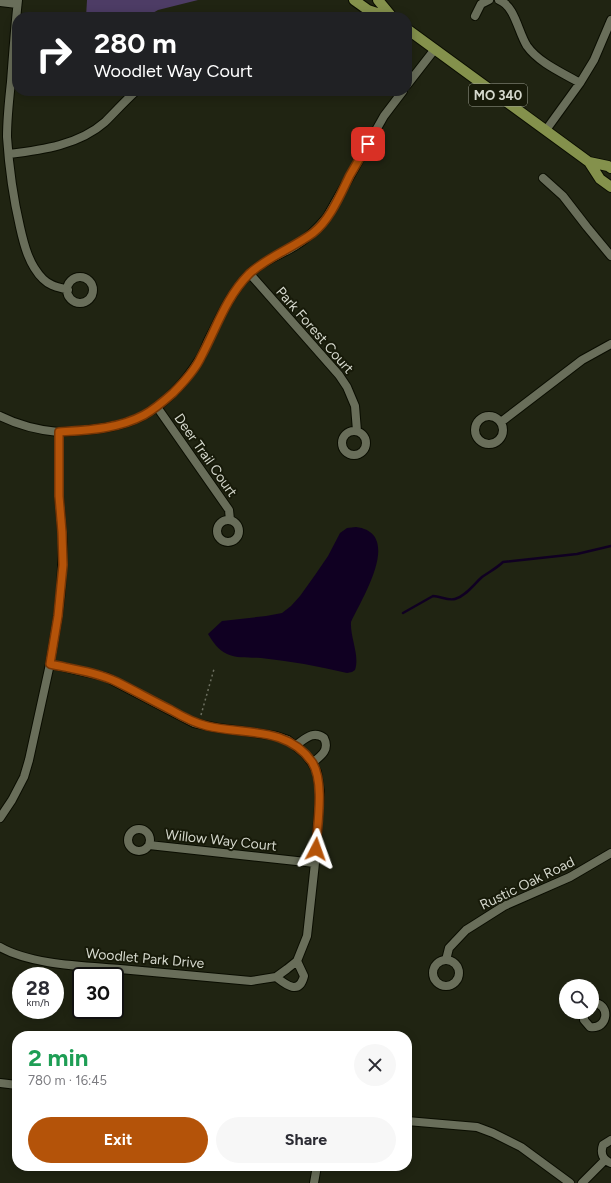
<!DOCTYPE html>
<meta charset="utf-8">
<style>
:root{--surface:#fff;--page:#f7f7f7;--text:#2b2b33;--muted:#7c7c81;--accent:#b45309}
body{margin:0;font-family:Figtree,sans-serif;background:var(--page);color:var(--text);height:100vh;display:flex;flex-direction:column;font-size:15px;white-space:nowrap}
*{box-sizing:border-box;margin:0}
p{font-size:13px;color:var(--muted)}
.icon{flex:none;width:22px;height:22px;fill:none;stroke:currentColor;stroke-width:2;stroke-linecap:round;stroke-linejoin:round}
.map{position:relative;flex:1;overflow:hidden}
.side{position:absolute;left:12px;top:1031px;width:400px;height:140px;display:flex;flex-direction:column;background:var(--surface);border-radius:16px;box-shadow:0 2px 10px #0003}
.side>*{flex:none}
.top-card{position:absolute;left:12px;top:12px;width:400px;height:84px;border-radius:16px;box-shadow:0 2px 10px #0003;background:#202124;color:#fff;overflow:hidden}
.fabs{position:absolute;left:559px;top:979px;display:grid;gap:8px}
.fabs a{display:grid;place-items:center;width:40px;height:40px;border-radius:50%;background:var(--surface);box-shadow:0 2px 10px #0003;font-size:20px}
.speed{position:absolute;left:12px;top:967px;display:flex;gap:8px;font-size:20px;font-weight:700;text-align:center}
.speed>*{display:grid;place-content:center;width:52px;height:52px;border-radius:50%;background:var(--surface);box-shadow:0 2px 10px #0003;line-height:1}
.speed small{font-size:10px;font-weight:400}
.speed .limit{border:2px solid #111;border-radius:6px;background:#fff;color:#111}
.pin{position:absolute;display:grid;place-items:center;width:34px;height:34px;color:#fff;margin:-17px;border-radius:8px;box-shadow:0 2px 6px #0006}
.me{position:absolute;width:44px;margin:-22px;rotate:4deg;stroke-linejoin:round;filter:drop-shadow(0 0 3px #0008)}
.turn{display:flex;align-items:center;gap:14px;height:84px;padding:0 16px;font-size:18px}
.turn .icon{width:52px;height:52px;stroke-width:2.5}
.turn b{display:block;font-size:28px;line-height:34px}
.round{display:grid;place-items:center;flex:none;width:42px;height:42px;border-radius:21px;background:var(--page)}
.headline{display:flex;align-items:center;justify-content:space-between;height:68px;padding:0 16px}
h1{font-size:24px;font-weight:700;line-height:30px;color:#1e9e55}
.primary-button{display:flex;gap:8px;margin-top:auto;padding:8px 16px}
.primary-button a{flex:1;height:46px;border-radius:24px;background:var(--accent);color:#fff;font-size:16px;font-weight:700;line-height:46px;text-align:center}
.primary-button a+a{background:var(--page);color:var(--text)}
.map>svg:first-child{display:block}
.green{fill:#4d3c65}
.water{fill:#100022}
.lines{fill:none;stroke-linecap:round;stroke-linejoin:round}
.stream{stroke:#100022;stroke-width:2.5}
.street-casing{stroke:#0a0d01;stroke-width:10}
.primary-casing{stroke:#0a0d01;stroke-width:12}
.path{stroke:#6d7061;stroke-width:1.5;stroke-dasharray:2 3;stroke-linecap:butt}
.street{stroke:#696e5a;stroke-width:8}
.primary{stroke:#84914c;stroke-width:10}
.route-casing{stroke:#753606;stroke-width:10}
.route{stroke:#b45309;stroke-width:7}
.labels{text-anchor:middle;stroke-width:4;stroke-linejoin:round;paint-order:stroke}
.shield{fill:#171a09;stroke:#9c9f92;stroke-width:1}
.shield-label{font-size:13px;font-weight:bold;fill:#d5d8cd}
.street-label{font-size:14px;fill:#d5d8cd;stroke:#171a09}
</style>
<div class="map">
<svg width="611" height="1183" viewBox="0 0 611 1183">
<rect width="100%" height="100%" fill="#202412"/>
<path class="green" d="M87 0H198L158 10 146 17H86Z"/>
<path class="water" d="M356 527C404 533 361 600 351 622 350 638 360 655 355 670L352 672 347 673C318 666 290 661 261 658 250 657 237 659 227 654 218 650 213 642 208 634L222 621 266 616 282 613 291 606 300 596 315 575 328 556 340 533 347 528Z"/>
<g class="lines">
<path class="stream" d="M403 613 433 596C440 596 448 601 455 599 466 596 474 584 482 577 489 572 497 568 503 562L577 554 611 546"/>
<g class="street-casing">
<path id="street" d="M18 0C15 27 13 55 11 82 9 100 7 118 7 137 9 167 13 197 20 227 24 245 29 265 43 279 50 286 58 287 68 290
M499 0C515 6 518 32 527 46 539 63 563 73 580 83
M0 2 17 4
M475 16 481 4 489 0
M407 85 435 49
M546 130 580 83 594 60 611 20
M9 154C42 150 79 145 105 122 115 112 125 101 136 91
M543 178 563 196 587 227 611 256
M250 274 339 375 347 387 355 406 357 431
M67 290a13 13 0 1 1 26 0a13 13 0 1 1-26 0Z
M157 407 229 510 230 520
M475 430a14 14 0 1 1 28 0a14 14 0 1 1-28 0Z
M0 416C18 425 38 430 58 432 64 432 70 431 76 431 100 429 126 426 146 414 167 401 186 381 199 360 203 354 205 348 208 341 220 318 230 293 249 274 262 261 280 255 295 246 308 238 317 229 327 217L384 116 403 91
M501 422 582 360 611 344
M342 443a12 12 0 1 1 24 0a12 12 0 1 1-24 0Z
M217 531a11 11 0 1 1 22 0a11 11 0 1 1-22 0Z
M296 745C305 739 313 730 324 738 330 750 321 756 312 763
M0 818 12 800 24 777 29 760 50 664 58 616 61 590 63 543 59 496V432
M128 840a11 11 0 1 1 22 0a11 11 0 1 1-22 0Z
M149 845 315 863
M0 947C31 965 84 966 120 969 164 973 207 977 251 981L276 977 287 969 297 961 307 936 315 863 320 792 317 772 312 763 305 754 288 740 276 736 243 731 218 728 194 723 106 677 50 664
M446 960 449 948 466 930 474 925 504 906 570 877 611 853
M433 973a13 13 0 1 1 26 0a13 13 0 1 1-26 0Z
M276 977C285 984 299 996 304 976L297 961
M584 1012V1020L590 1027C609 1030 611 1002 592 1003
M0 1083 17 1085
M407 1121 477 1127 493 1133 521 1147 570 1183
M611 1140 603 1145C600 1153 603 1160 611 1163
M314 1183 317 1166
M582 1183 605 1160"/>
</g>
<g class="primary-casing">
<path id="primary" d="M354 0 368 10 389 17
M378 0 392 17
M407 29 589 162 600 179 611 187
M589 162 608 166 611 168"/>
</g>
<path class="path" d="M201 715 214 669"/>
<use href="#street" class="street"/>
<use href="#primary" class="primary"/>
</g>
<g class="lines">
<g class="route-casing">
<path id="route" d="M316 849C317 826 325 782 312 762 287 726 244 735 207 726 194 723 183 717 171 710 153 701 135 691 117 682 96 672 72 669 50 664L58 616 63 565 62 532 59 496V432C88 430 118 429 144 415 155 409 164 401 173 393 183 383 195 370 201 357 216 329 226 297 249 274 267 257 293 248 313 233 330 220 340 195 350 175 356 165 362 154 368 144"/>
</g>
<use href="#route" class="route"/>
</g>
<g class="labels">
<rect class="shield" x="469" y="84" width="58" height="22" rx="3"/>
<g class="shield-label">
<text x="498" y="100">MO 340</text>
</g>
<g class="street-label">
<text transform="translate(315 330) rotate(49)" y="5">Park Forest Court</text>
<text transform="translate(206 455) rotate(55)" y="5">Deer Trail Court</text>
<text transform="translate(221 840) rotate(6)" y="5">Willow Way Court</text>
<text transform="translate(527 883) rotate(-26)" y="5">Rustic Oak Road</text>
<text transform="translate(145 958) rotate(5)" y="5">Woodlet Park Drive</text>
</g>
</g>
</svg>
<div class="fabs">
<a><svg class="icon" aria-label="search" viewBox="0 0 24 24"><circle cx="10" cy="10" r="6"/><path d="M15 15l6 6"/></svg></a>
</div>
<div class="speed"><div>28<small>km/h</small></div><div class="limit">30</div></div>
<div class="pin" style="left:368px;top:144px;background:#d93025"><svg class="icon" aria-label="arrive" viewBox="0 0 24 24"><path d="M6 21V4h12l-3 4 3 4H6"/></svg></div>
<svg class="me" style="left:316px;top:849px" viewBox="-20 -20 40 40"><path d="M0-17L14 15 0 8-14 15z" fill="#b45309" stroke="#fff" stroke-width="4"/></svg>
<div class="top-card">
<div class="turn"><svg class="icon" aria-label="right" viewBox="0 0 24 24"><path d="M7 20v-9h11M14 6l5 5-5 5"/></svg><div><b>280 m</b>Woodlet Way Court</div></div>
</div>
<section class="side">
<div class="headline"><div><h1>2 min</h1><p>780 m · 16:45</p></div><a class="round"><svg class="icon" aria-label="close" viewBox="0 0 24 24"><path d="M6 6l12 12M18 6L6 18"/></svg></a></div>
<div class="primary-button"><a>Exit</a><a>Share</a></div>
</section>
</div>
